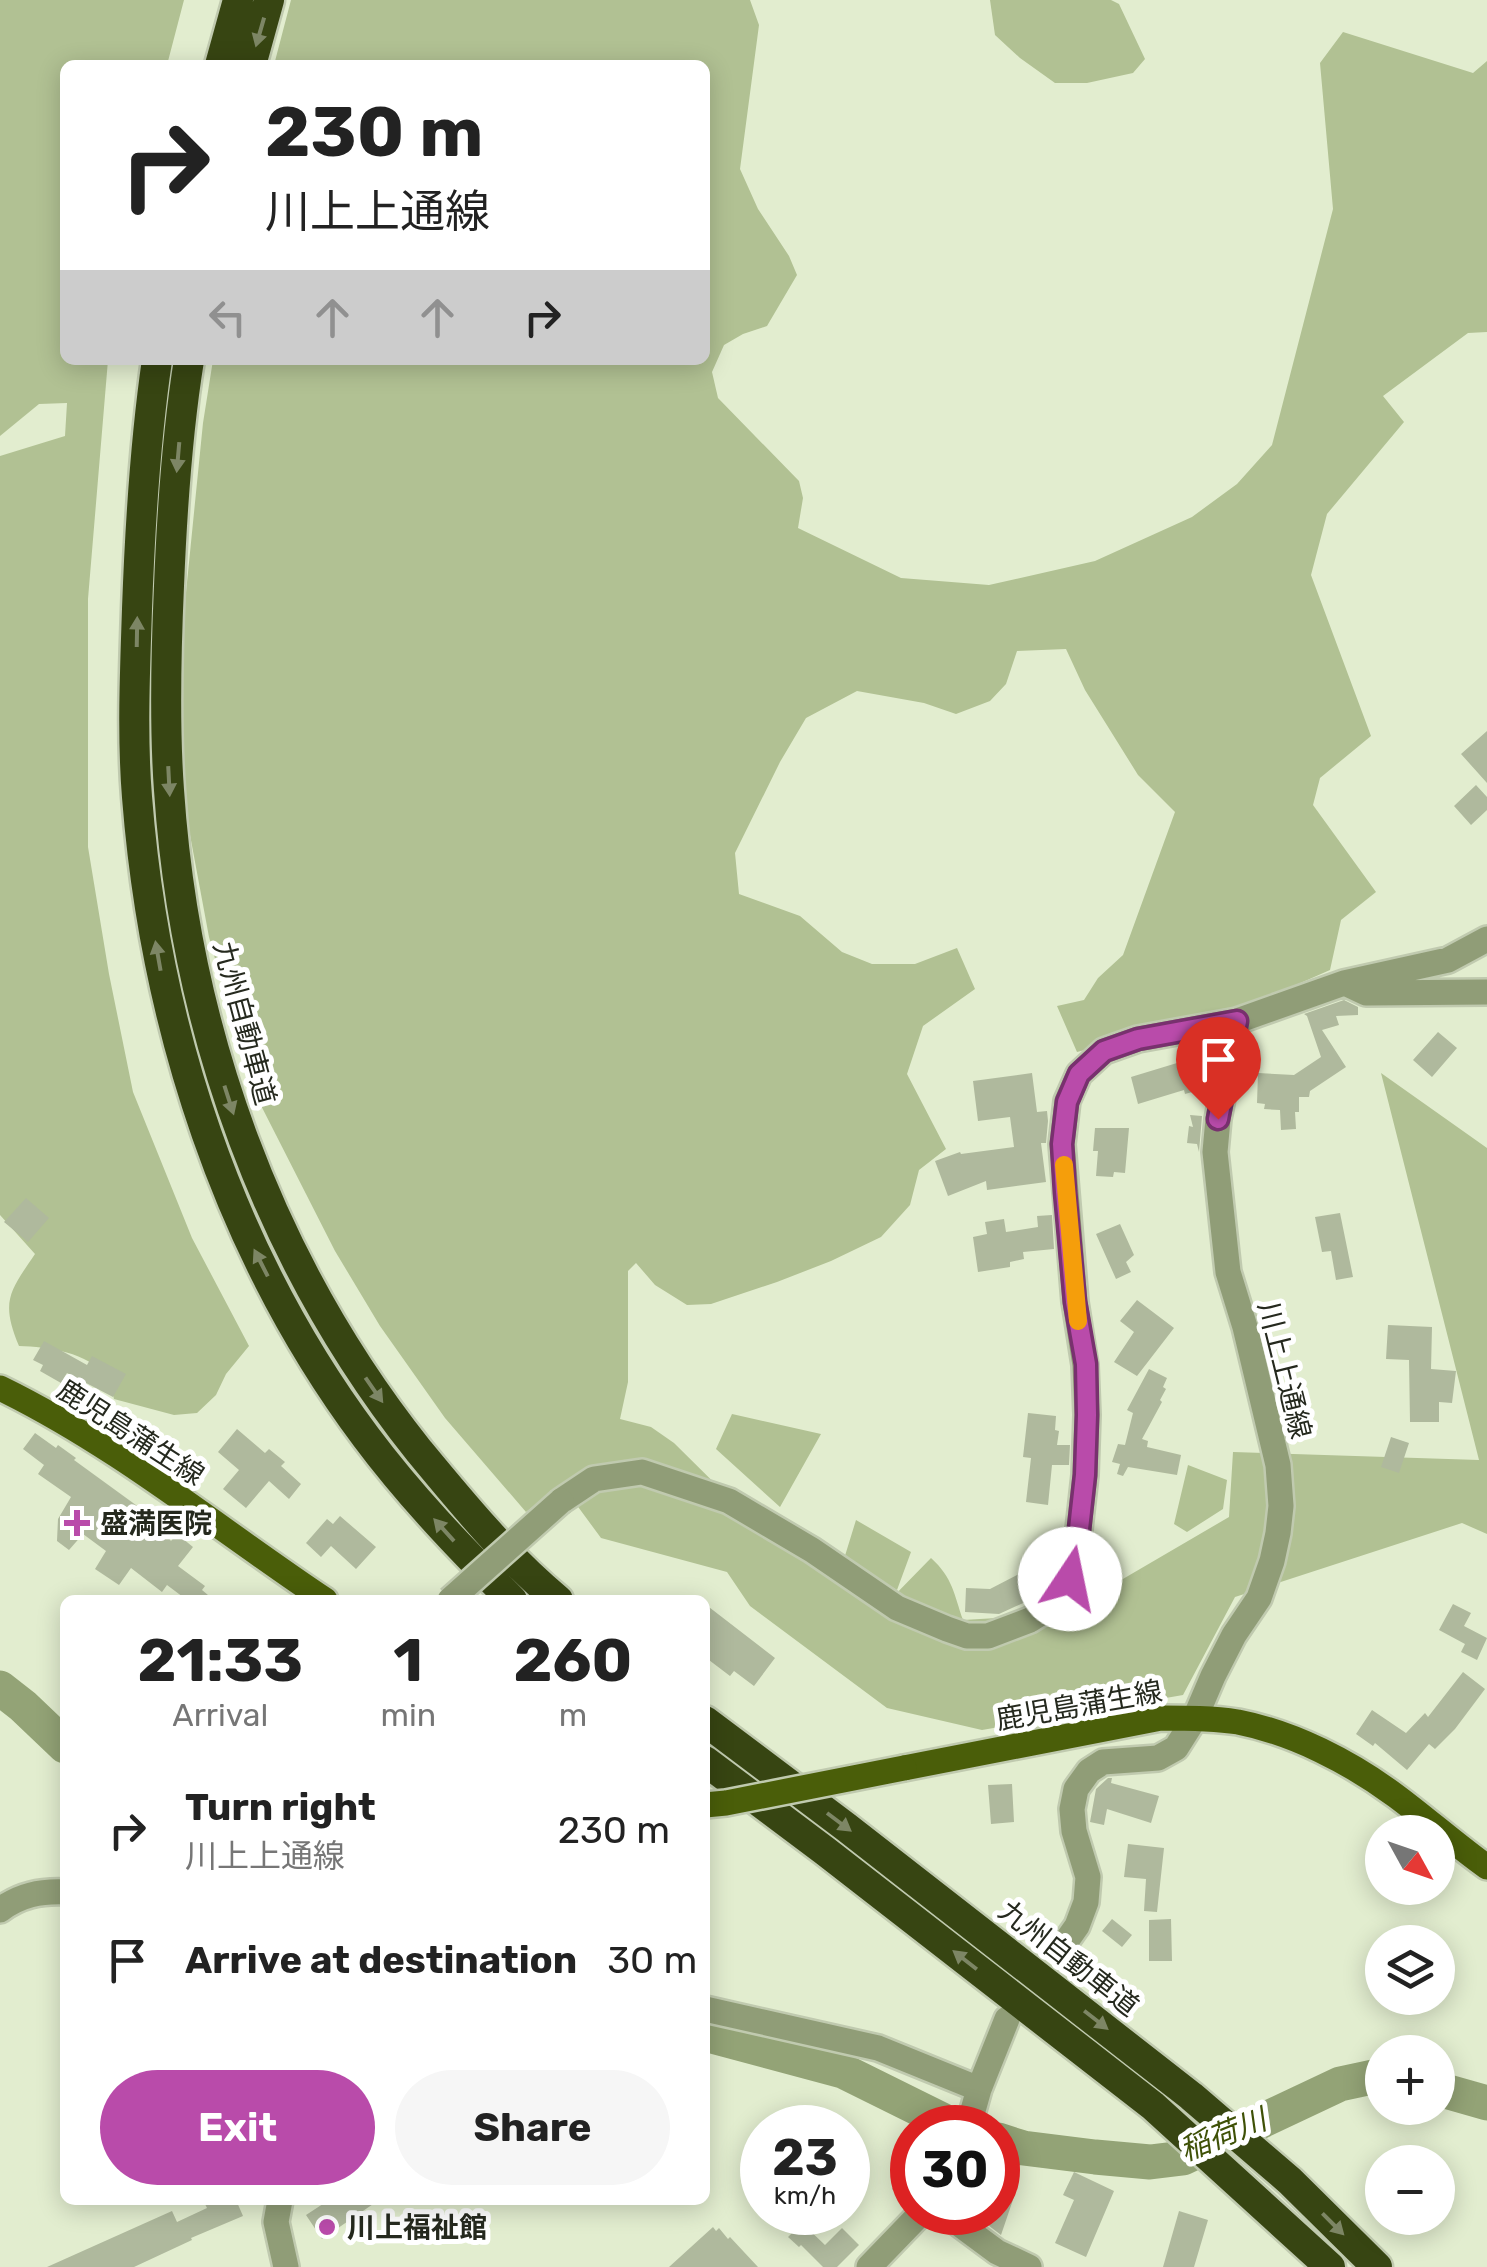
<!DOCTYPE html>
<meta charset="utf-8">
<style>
:root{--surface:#fff;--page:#f6f6f6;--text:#222;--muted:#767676;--accent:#b94baa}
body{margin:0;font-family:Rubik,"Noto Sans JP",sans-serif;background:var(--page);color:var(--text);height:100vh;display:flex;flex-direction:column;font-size:38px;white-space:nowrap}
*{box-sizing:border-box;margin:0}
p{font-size:32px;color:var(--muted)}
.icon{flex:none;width:55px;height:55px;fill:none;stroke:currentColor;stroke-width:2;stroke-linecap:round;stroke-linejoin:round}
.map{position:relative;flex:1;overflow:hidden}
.drawer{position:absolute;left:60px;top:1595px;width:650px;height:610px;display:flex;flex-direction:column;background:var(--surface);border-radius:15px;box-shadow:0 5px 25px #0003}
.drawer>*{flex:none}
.banner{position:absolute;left:60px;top:60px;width:650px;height:305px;border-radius:15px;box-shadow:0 5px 25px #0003;background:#fff;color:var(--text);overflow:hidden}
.needle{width:65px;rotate:130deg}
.controls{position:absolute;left:1365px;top:1815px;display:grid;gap:20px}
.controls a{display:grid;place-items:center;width:90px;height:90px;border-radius:50%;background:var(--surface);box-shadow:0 5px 25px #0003;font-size:50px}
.speed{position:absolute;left:740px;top:2105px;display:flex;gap:20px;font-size:50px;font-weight:700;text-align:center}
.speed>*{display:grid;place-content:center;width:130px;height:130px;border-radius:50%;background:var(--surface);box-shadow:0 5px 25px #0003;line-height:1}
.speed small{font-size:25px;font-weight:400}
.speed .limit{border:15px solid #d22;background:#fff;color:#111}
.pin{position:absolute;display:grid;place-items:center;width:85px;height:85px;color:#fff;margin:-102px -42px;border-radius:50% 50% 50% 0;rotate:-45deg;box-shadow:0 0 10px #0007}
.pin .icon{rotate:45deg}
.me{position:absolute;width:110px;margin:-55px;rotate:11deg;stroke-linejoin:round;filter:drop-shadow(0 0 8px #0008)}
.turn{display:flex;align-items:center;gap:35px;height:210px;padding:0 40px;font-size:45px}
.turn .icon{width:130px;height:130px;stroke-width:2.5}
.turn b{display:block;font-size:70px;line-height:85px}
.lanes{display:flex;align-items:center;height:95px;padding:0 40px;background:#0003;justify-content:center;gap:50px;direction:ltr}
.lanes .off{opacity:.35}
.eta{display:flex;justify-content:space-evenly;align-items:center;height:170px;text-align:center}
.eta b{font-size:60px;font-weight:700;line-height:70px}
.action{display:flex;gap:20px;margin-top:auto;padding:20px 40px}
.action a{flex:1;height:115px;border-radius:60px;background:var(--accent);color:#fff;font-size:40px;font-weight:700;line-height:115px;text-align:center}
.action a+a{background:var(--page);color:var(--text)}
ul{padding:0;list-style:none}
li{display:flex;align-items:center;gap:30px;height:130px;padding:0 40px}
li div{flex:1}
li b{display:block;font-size:38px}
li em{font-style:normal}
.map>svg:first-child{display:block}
.green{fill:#b1c193}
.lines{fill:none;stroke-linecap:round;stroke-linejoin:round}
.river{stroke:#93a376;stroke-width:35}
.building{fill:#afb99d}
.minor-casing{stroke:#c0caaf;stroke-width:30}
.major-casing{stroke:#c0caaf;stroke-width:30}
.highway-casing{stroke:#c0caaf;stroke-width:35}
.minor{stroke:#909d77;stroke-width:25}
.major{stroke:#4a5e09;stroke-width:25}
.highway{stroke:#374512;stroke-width:30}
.minor-bridge-casing{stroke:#c0caaf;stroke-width:30;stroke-linecap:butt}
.major-bridge-casing{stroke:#c0caaf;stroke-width:30;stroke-linecap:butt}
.minor-bridge{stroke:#909d77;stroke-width:25}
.major-bridge{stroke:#4a5e09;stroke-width:25}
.oneway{fill:#7d8665}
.route-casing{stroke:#78316e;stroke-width:25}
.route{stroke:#b94baa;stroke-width:18}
.slow{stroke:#f59e0b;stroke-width:18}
.poi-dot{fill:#b94baa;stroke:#fff;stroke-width:4}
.labels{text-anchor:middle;stroke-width:10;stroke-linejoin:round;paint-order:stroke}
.street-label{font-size:28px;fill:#25291e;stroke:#fff}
.poi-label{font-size:28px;font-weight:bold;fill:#25291e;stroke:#fff;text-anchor:start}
.water-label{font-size:30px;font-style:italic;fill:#3f5107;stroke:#fff}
</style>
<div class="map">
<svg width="1487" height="2267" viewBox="0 0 1487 2267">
<rect width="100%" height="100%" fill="#e2edcf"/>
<path class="green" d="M0 0H184L167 65H65V360H108L88 599V847L109 974 133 1092 192 1238 249 1346 226 1374 216 1395 197 1413 174 1415 114 1399C112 1392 112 1382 107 1377 88 1352 48 1347 19 1346 0 1301 10 1291 35 1254L0 1215V456L65 436 67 403 39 404 0 436Z
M291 0H750L759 25 740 169 758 209 789 256 797 275 767 326 743 334 724 345 712 372 718 398 799 481 803 498 798 528 901 578 989 585 1095 561 1192 517 1237 484 1272 445 1333 209 1320 63 1343 32 1473 73 1487 61V332L1468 333 1383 396 1404 422 1327 514 1311 575 1371 736 1320 778 1313 805 1376 892 1341 920 1330 970 1233 1013 1077 1052 1057 1006 1084 1000 1098 978 1123 955 1175 812 1138 775 1085 690 1066 649 1017 651 1006 684 990 701 956 714 924 703 857 691 806 718 780 762 735 853 739 894 800 916 842 952 872 964H915L957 948 975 989 923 1026 907 1074 946 1149 919 1170 910 1205 881 1237 831 1261 777 1282 711 1304 687 1305 655 1285 636 1263 628 1271V1382L620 1419 651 1427 674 1443 767 1535 888 1602 931 1558C953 1578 954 1594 963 1620L1063 1614 1229 1517 1233 1452 1479 1460 1381 1073 1487 1148V1534L1462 1523 1235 1597 1183 1695 982 1730 887 1708 750 1606 727 1572 601 1538 562 1485 526 1512 445 1418 380 1326 335 1251 249 1082 209 937 182 792 178 672 203 423 213 360H705V65H274Z
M990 0H1111L1119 4 1145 59 1133 73 1087 83H1055L1020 58 995 35Z
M732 1414 821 1434 780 1507 716 1449Z
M1188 1465 1227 1480 1223 1509 1187 1532 1174 1524Z
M856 1520 911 1552 897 1590 844 1559Z"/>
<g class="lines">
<path class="river" d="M0 1688 23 1706 65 1746
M705 2034 843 2071 958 2128
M1438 2089 1487 2103
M998 2140 1023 2148 1095 2157 1150 2162 1183 2158 1340 2084 1382 2075"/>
</g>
<path class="building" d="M1487 731V783L1461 754Z
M1476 785 1487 797V810L1471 825 1454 806Z
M1344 1000 1358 1007V1015L1336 1016 1339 1025 1322 1030 1346 1067 1310 1091 1309 1097H1299V1112H1295L1296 1129 1281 1130 1280 1110 1264 1109 1265 1104 1257 1103 1258 1073 1294 1075 1321 1057 1307 1016 1304 1014Z
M1438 1032 1457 1048 1432 1077 1413 1060Z
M1200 1053 1207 1088 1185 1094 1184 1090 1138 1104 1131 1077 1177 1063 1176 1059Z
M1032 1073 1037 1112 1047 1111 1048 1121 1046 1143H1041L1046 1182 987 1190 986 1181 948 1196 935 1161 960 1152 961 1154 1014 1147 1010 1117 978 1121 973 1081Z
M1190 1115 1202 1116 1199 1152 1197 1144 1187 1143 1189 1126 1193 1127Z
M1095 1128H1129L1125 1173 1114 1172 1113 1177 1096 1176 1098 1151H1093Z
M26 1198 49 1218 28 1242 4 1222Z
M1340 1213 1353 1277 1336 1280 1331 1251 1322 1252 1315 1217Z
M1052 1215 1054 1249 1023 1252 1024 1259 1010 1262V1267L978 1272 973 1237 987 1234 985 1222 1004 1219 1006 1232 1038 1227 1037 1216Z
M1120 1224 1134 1255 1126 1262 1131 1272 1116 1279 1096 1234Z
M1137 1300 1174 1328 1137 1376 1114 1362 1134 1332 1120 1321Z
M1388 1325 1432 1327 1431 1369 1456 1371 1452 1403 1439 1402V1422H1410L1409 1360 1386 1359Z
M44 1341 87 1365 92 1356 126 1374 113 1397 67 1373 61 1383 40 1371 43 1365 33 1360Z
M1149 1369 1167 1378 1163 1387 1166 1389 1160 1400 1162 1402 1142 1439 1148 1441 1147 1447 1181 1455 1177 1475 1128 1467 1123 1476 1117 1474 1120 1464 1112 1462 1118 1444 1125 1445 1133 1413 1127 1410Z
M1028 1413 1056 1416 1055 1430 1059 1431 1057 1445H1070L1069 1465H1052L1048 1505 1026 1502 1031 1458 1023 1457Z
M237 1429 265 1453 269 1449 285 1462 281 1466 301 1484 289 1499 269 1481 246 1508 223 1489 239 1470 218 1452Z
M35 1433 56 1448 58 1445 76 1458 74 1460 151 1516 171 1541 177 1534 193 1547 178 1566 205 1586 202 1590 214 1600H187L167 1585 162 1592 131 1568 119 1585 95 1569 106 1551 83 1534 69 1550 57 1541 58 1519 71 1497 38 1474 44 1465 23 1449Z
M1391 1437 1409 1443 1399 1473 1381 1467Z
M340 1516 376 1547 356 1569 331 1546 321 1557 306 1543 327 1519 333 1524Z
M1019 1574 1032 1599 999 1614 965 1612 966 1588 990 1589Z
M705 1604 775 1658 754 1686 734 1671 730 1676 705 1657Z
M1453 1604 1471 1613 1464 1626 1487 1638 1477 1660 1461 1652 1465 1644 1439 1630Z
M1463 1672 1485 1689 1455 1729 1435 1749 1429 1744 1407 1770 1375 1743 1373 1746 1356 1734 1372 1710 1406 1733 1425 1713 1428 1717Z
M1108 1778H1112L1111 1783 1159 1796 1151 1823 1107 1809 1104 1825 1090 1822 1096 1789Z
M1012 1784 1014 1822 991 1824 988 1785Z
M1128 1844 1164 1848 1157 1912 1144 1911 1146 1879 1124 1877Z
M1112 1919 1132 1935 1122 1947 1102 1931Z
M1171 1919 1172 1961H1149V1920Z
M912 2165V2199L908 2203 892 2189Z
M1074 2172 1114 2191 1086 2257 1055 2243 1074 2200 1063 2195Z
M998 2185 1016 2191 1001 2235 971 2212H998Z
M203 2200H236L243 2216 191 2238 192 2240 134 2267H47L172 2211 177 2222 207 2208Z
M329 2200H379L322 2239 306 2215Z
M1179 2211 1208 2220 1194 2267H1163Z
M802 2223 825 2245 842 2228 859 2245 837 2267H823L801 2245 799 2247 788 2237Z
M713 2227 716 2231 719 2228 728 2239 730 2237 758 2267H669Z"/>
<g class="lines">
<g class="minor-casing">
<path id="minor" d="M1349 985 1366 993 1487 992
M561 1501 594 1479 642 1472 729 1501 812 1550 897 1608 947 1629 967 1636H988L1030 1620 1049 1608 1062 1596 1070 1579 1078 1538 1085 1475 1087 1415 1085 1365 1075 1302 1062 1144 1067 1101 1079 1074 1104 1051 1138 1039 1237 1021 1344 983 1448 960 1487 939
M0 1910C20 1895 40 1891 65 1892
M1060 1950 1077 1926 1086 1902 1088 1877 1074 1831 1072 1809 1076 1789 1089 1771 1103 1762 1158 1758 1176 1748 1195 1718 1213 1676 1234 1635 1259 1598 1272 1561 1278 1533 1281 1506 1278 1465 1245 1327 1228 1272 1215 1152 1218 1119 1237 1021
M705 2009 878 2048 979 2089
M968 2128 979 2089 1007 2019
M280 2200 276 2222 286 2267
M943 2212 997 2252 1029 2267
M869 2267 922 2212"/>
</g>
<g class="major-casing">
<path id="major" d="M0 1388C117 1445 217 1528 325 1600
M904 1768 1161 1718C1187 1718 1212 1718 1238 1722 1294 1733 1350 1762 1396 1796 1427 1819 1456 1845 1487 1867"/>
</g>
<g class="highway-casing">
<path id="highway" d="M220 65 238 0
M251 65 269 0
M157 360C145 442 140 525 137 609 135 671 132 735 137 797 155 1026 228 1252 366 1437 410 1496 460 1548 512 1600
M189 360C177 434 172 511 169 586 166 653 164 722 169 790 185 1030 269 1263 419 1451 461 1502 507 1558 558 1600
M705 1721 846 1827 1191 2096 1290 2181 1377 2267
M705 1761 825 1851 1153 2106 1330 2267"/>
</g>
<use href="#minor" class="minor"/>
<use href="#major" class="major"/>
<use href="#highway" class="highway"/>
<g class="minor-bridge-casing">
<path id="minor-bridge" d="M450 1600 561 1501"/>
</g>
<g class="major-bridge-casing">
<path id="major-bridge" d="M705 1805 726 1803 904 1768"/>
</g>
<use href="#minor-bridge" class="minor-bridge"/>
<use href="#major-bridge" class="major-bridge"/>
</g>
<defs><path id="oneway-solid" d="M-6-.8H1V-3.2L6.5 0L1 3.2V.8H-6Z" transform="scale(2.5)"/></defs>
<g class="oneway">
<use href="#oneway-solid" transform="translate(260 32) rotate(106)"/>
<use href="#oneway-solid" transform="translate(178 457) rotate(95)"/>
<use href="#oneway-solid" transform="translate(137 632) rotate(-89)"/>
<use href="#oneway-solid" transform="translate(169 781) rotate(87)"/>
<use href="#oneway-solid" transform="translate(158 956) rotate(-100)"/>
<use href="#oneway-solid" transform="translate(229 1100) rotate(72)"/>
<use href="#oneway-solid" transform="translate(261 1263) rotate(-117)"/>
<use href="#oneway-solid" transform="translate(374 1390) rotate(55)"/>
<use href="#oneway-solid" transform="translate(444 1530) rotate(-132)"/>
<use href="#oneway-solid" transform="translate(839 1822) rotate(37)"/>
<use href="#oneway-solid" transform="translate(965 1960) rotate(-142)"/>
<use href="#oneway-solid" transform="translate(1096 2020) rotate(38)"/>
<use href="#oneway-solid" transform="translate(1333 2224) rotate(45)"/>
</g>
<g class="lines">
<g class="route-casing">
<path id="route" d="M1070 1579 1078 1538 1085 1475 1087 1415 1086 1364 1075 1302 1065 1192 1062 1144 1067 1102 1079 1074 1104 1051 1138 1039 1237 1021 1218 1119"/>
</g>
<use href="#route" class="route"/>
<path class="slow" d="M1064 1165 1078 1321"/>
</g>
<g class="poi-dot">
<path d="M72 1508h10v10h10v10h-10v10h-10v-10h-10v-10h10z"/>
<circle cx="327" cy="2227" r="10"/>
</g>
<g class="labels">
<g class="street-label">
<text transform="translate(245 1023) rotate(75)" y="10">九州自動車道</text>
<text transform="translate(1285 1370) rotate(76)" y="10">川上上通線</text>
<text transform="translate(131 1432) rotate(33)" y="10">鹿児島蒲生線</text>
<text transform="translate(1079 1705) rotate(-10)" y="10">鹿児島蒲生線</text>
<text transform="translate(1069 1958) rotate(38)" y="10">九州自動車道</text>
</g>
<g class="poi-label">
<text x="100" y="1533">盛満医院</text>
<text x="347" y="2237">川上福祉館</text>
</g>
<g class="water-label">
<text transform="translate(1223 2135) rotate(-22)" y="10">稲荷川</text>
</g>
</g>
</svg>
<div class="controls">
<a><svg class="needle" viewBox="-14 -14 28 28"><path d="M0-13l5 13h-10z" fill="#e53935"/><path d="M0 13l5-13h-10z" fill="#767676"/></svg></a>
<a><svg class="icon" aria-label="layers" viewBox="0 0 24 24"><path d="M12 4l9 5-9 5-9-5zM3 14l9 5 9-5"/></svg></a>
<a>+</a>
<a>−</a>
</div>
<div class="speed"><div>23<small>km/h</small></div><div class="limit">30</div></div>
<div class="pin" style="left:1218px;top:1119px;background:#d93025"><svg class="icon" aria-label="arrive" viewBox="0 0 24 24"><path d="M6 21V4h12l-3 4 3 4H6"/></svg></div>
<svg class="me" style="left:1070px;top:1579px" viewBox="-20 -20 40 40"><circle r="19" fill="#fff"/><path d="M0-13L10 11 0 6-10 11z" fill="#b94baa"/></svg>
<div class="banner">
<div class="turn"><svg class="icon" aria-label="right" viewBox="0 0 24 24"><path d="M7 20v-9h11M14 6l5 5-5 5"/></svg><div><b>230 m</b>川上上通線</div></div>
<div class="lanes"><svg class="icon off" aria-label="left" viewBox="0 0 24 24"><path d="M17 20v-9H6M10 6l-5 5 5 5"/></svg><svg class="icon off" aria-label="ahead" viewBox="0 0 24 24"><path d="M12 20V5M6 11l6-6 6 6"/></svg><svg class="icon off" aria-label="ahead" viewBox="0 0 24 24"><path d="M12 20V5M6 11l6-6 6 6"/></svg><svg class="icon" aria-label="right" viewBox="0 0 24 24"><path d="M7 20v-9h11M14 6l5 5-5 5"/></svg></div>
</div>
<section class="drawer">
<div class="eta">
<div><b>21:33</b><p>Arrival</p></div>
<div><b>1</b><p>min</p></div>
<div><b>260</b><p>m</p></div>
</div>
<ul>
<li><svg class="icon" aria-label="right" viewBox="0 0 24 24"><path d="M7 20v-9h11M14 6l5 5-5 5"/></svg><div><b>Turn right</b><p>川上上通線</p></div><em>230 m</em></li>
<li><svg class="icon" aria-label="arrive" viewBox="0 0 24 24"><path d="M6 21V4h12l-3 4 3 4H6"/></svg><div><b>Arrive at destination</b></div><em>30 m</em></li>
</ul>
<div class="action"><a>Exit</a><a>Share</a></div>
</section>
</div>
